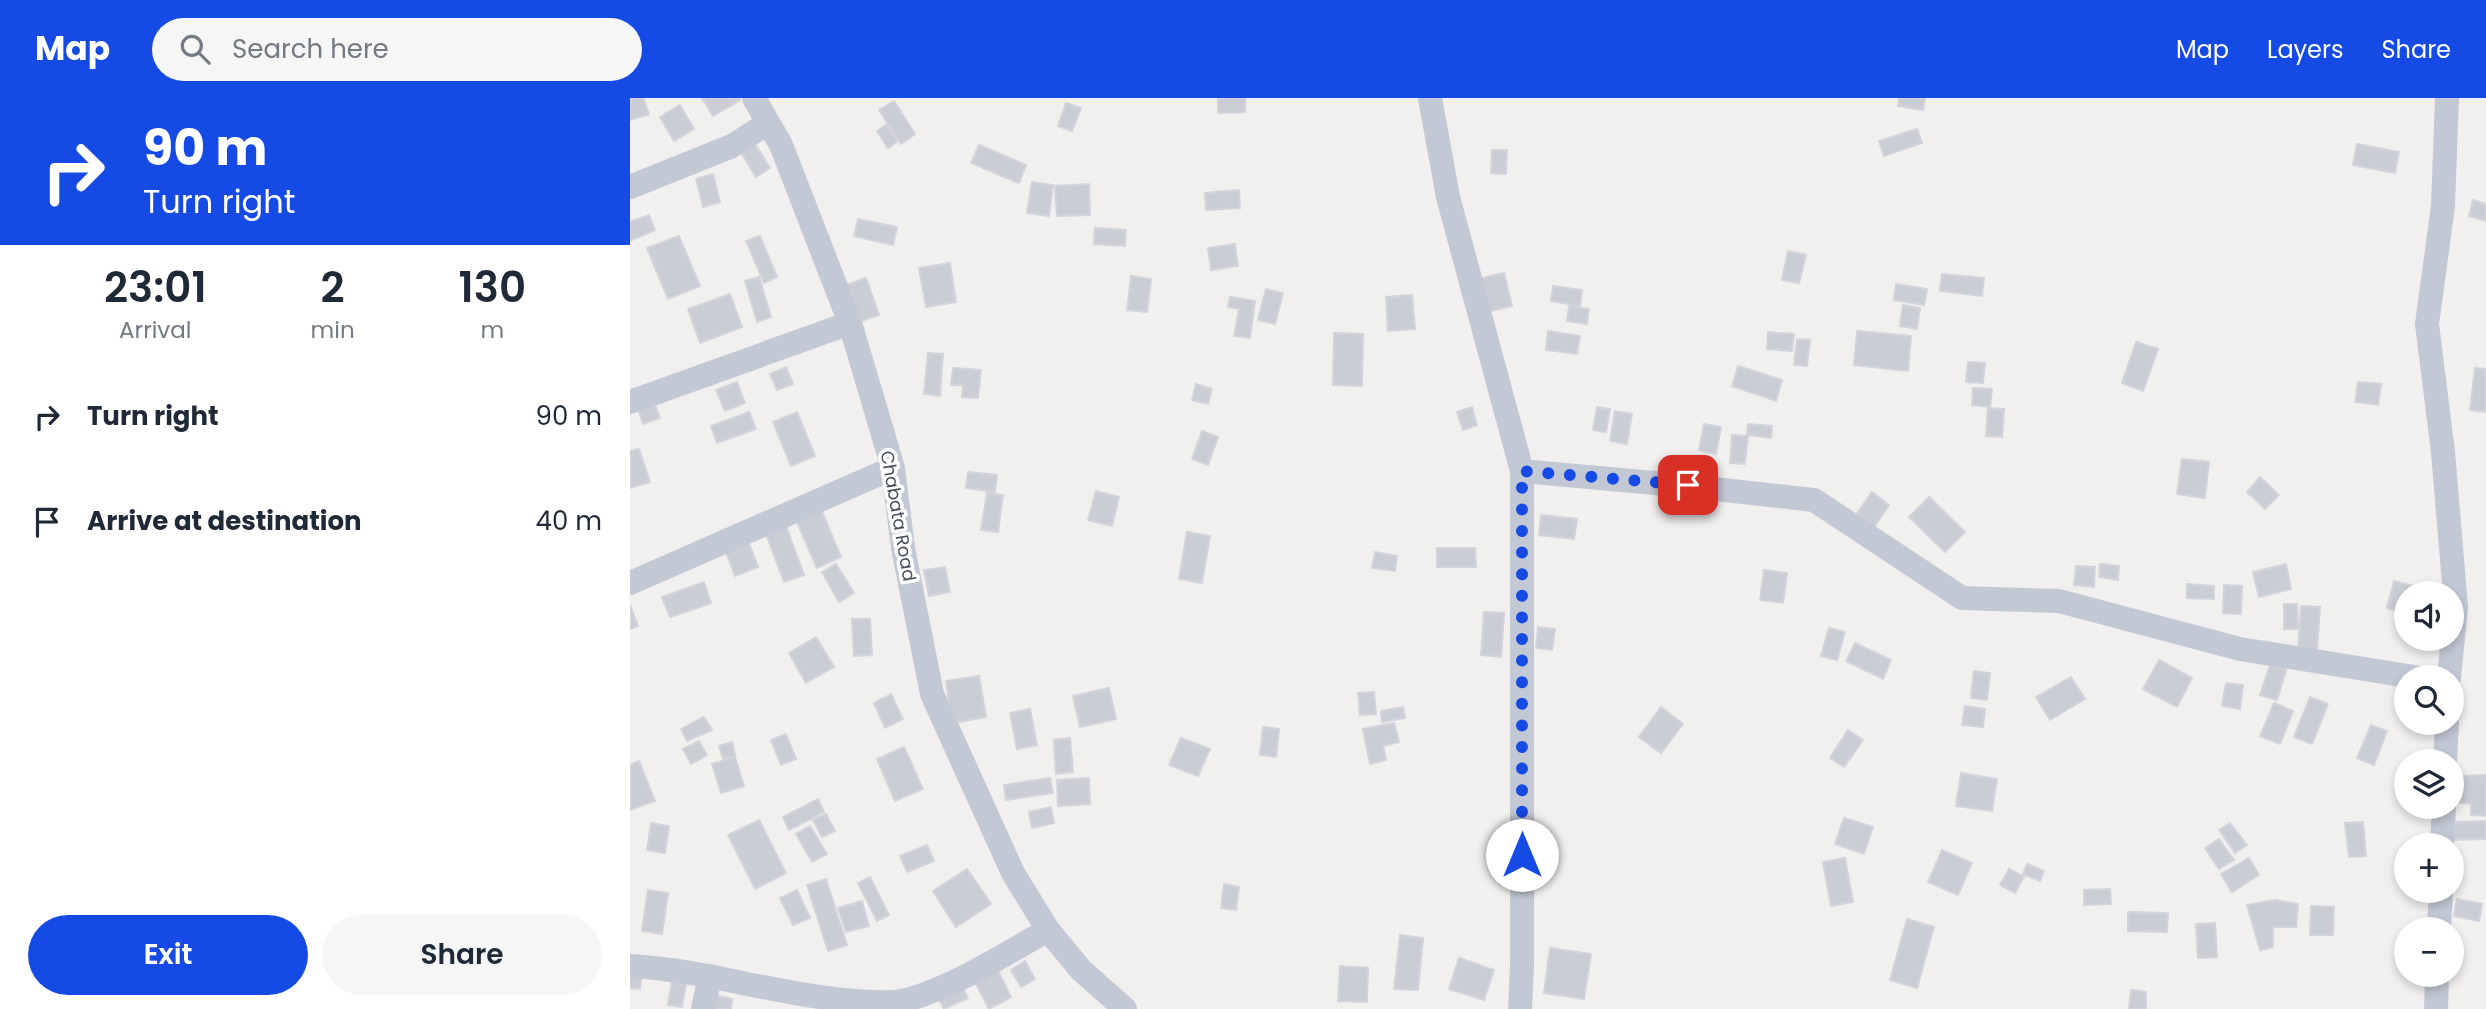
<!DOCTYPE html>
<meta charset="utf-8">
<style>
:root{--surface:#fff;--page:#f6f6f7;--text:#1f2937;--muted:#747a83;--accent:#164ae5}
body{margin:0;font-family:Poppins,sans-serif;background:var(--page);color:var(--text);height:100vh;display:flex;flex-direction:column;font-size:26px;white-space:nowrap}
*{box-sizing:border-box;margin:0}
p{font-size:23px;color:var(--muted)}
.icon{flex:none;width:38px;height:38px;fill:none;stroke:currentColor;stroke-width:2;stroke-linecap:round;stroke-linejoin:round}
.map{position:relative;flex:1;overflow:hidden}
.drawer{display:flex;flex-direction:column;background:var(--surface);width:630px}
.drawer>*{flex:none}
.top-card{background:#164ae5;color:#fff;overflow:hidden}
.tools{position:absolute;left:1764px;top:483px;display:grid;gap:14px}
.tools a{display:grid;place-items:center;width:70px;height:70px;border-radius:50%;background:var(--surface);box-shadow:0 4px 10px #0003;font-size:35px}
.pin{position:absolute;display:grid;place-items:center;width:60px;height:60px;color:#fff;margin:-30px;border-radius:14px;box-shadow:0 4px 10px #0006}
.me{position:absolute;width:77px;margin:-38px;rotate:0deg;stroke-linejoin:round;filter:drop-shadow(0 0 5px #0008)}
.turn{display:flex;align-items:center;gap:24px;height:147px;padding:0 28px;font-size:32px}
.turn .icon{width:91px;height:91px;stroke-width:2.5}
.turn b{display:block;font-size:49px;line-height:60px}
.eta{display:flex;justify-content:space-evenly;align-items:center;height:119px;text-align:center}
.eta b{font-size:42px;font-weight:600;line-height:49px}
.cta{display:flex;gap:14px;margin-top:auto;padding:14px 28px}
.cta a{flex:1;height:80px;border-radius:42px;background:var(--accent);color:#fff;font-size:28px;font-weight:600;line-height:80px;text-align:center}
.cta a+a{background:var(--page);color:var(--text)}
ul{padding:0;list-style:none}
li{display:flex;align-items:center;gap:21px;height:105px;padding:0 28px}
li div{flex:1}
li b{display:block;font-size:26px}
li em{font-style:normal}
header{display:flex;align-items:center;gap:42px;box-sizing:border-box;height:98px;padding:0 35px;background:var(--accent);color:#fff}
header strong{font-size:33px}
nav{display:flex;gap:38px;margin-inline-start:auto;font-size:24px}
.search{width:490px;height:63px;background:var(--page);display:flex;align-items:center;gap:18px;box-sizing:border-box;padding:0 24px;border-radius:38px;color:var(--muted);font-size:26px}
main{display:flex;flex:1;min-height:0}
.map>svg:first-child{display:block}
.building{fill:#cbcdd5;stroke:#d3d4db;stroke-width:2}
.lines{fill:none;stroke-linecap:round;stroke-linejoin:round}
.street{stroke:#c2c8d4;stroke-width:24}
.route{stroke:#164ae5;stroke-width:12;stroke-dasharray:0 21.6}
.labels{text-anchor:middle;stroke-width:7;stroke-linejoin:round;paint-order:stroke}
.street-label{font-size:18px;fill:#474e5d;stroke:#fff}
</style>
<header>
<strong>Map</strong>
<div class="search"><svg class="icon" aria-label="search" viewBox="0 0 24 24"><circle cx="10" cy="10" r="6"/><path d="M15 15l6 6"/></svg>Search here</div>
<nav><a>Map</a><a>Layers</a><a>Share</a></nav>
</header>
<main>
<section class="drawer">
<div class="top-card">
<div class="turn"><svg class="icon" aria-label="right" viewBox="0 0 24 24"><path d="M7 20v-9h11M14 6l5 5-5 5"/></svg><div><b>90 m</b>Turn right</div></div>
</div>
<div class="eta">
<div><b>23:01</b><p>Arrival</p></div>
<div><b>2</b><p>min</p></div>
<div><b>130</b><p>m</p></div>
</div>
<ul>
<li><svg class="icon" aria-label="right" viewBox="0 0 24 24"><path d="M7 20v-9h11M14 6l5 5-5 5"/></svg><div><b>Turn right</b></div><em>90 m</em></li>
<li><svg class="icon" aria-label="arrive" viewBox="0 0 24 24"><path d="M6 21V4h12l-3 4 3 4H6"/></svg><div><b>Arrive at destination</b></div><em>40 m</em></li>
</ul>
<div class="cta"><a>Exit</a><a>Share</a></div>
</section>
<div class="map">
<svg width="1856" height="911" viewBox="0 0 1856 911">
<rect width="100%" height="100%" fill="#f2efef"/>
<path class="building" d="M0 0H13L19 16 0 22Z
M72 0H109L110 2 83 18Z
M588 0H615V14L588 15Z
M1269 0H1295L1293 12 1268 8Z
M264 3 285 36 271 46 249 12Z
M436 5 451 10 442 33 428 28Z
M50 7 64 31 44 43 30 19Z
M256 27 268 43 258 50 247 33Z
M1287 31 1292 45 1254 58 1249 43Z
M123 43 140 70 126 79 109 51Z
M1727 46 1769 54 1765 75 1723 67Z
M349 47 396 67 389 85 341 65Z
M862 52H877L876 76 861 75Z
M83 76 90 104 73 109 66 81Z
M402 84 423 87 419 118 397 115Z
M459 86 460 117 427 118 425 88Z
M609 92 610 110 576 112 575 95Z
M1843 102 1856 106V123L1839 118Z
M19 117 25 132 0 143V124Z
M228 121 267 129 263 147 224 138Z
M465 130 496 132 495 148 464 146Z
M49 138 70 188 38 201 17 150Z
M130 138 147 179 134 185 116 143Z
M605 146 608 168 581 172 578 150Z
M1158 153 1176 157 1169 185 1152 182Z
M320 165 326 204 296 209 289 170Z
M874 175 882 208 856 214 848 181Z
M1312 176 1354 180 1352 198 1310 193Z
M501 178 521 181 517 214 497 212Z
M129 179 141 219 127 224 115 183Z
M236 180 249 217 229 224 216 187Z
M1266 186 1297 191 1294 207 1264 202Z
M923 188 952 192 950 208 921 203Z
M636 191 653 195 645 226 628 222Z
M100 196 112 229 70 245 58 211Z
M782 197 785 231 758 233 756 199Z
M600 199 625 203 620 240 604 238 609 211 598 209Z
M1273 207 1290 210 1287 231 1270 228Z
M939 208 959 211 957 226 937 223Z
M918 233 950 238 947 256 916 252Z
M1227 233 1281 238 1278 273 1224 267Z
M1138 234 1164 236 1162 253 1137 251Z
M704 235 733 236 732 288 703 287Z
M1167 241 1180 242 1177 268 1164 267Z
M1506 244 1528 251 1513 293 1492 285Z
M298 255 313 256 310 298 294 296Z
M1338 264 1355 265 1353 285 1336 284Z
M1108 268 1152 282 1146 303 1102 288Z
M156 269 163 286 147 292 140 276Z
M323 270 351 272 348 300 332 299 333 287H321Z
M1845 270 1856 271V314L1840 312Z
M107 284 115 305 95 313 86 292Z
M1728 284 1751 286 1748 307 1725 304Z
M566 286 582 291 578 306 562 302Z
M1343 290 1362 291 1360 309 1342 307Z
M24 304 30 320 13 326 8 310Z
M842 309 847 327 833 332 827 314Z
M967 309 980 311 976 334 963 332Z
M1358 310 1374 311 1372 339 1356 338Z
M985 313 1002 316 997 346 980 343Z
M119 314 126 331 87 345 81 328Z
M167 314 185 358 161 368 143 324Z
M1074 326 1091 329 1086 356 1069 352Z
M1118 326 1142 328 1141 340 1117 337Z
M572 333 588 339 578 367 562 361Z
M1102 337 1118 338 1115 366 1100 365Z
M9 351 20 384 0 390V353Z
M1552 361 1579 364 1575 400 1547 396Z
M338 374 367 377 365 394 336 390Z
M1630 379 1649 397 1635 411 1617 394Z
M466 393 489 399 482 428 458 422Z
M1242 394 1259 407 1240 435 1222 423Z
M357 395 373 397 368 434 351 432Z
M1299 399 1335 434 1315 454 1279 419Z
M190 409 211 459 187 470 165 420Z
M911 417 947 421 944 441 909 437Z
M156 428 174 477 154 484 136 436Z
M557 434 580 438 572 485 549 481Z
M119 445 128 469 105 478 96 454Z
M807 450H845L846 469H807Z
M745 454 767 458 765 473 742 470Z
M206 466 224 495 209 504 192 474Z
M1470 466 1489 468 1488 482 1469 479Z
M1656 466 1661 491 1629 499 1623 474Z
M1446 468 1465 469 1464 489 1444 487Z
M315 469 320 494 299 498 294 472Z
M1134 472 1157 475 1153 505 1130 502Z
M1764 483 1792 490 1791 495H1776V515L1757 510Z
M74 484 81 505 40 519 32 499Z
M1557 486 1584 488V501L1557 500Z
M1594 487 1612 488 1611 516 1593 515Z
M1654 506H1667L1668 531H1654Z
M0 507 8 528 0 531Z
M1671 508 1690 509 1687 552 1668 551Z
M854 514 874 515 871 559 851 557Z
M222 521H240L242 557 224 558Z
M908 529 925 531 922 552 906 550Z
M1199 530 1215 534 1207 562 1191 558Z
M186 539 204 569 176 585 159 555Z
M1225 545 1261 562 1253 581 1216 563Z
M1529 562 1562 580 1547 609 1513 591Z
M1640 567 1656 572 1647 602 1630 597Z
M1344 573 1360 575 1357 602 1341 600Z
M349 578 356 619 322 625 316 583Z
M1441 579 1455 601 1420 622 1406 599Z
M1596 585 1613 587 1610 611 1592 608Z
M479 590 486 621 450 629 443 598Z
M744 594 746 616 730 617 728 595Z
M261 596 273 621 255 630 244 605Z
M1680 599 1698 606 1682 646 1664 639Z
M1644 605 1663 613 1650 646 1630 638Z
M1335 608 1355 611 1353 629 1332 627Z
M773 609 775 620 752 624 751 613Z
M1031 609 1053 626 1031 655 1009 639Z
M400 611 407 647 387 651 380 615Z
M74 619 82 632 57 643 51 631Z
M764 625 769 644 753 648 756 662 740 666 733 631Z
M1741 627 1757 633 1744 667 1727 660Z
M633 629 649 631 646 659 630 657Z
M1218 632 1233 642 1214 669 1200 660Z
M156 636 166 661 151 667 141 642Z
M440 640 443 674 426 676 424 642Z
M551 640 580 651 568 678 539 667Z
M69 643 77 657 61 666 53 651Z
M102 644 105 658 93 661 89 648Z
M274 649 293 691 265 703 247 661Z
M105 659 114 688 91 695 82 666Z
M9 663 25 703 0 712V667Z
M1331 675 1367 681 1362 713 1326 708Z
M1856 677V718L1841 717V706L1830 705 1829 678Z
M420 680 423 695 376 702 374 687Z
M459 680 460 706 428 708 427 682Z
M188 701 194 714 159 732 153 719Z
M421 709 424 725 402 730 399 714Z
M196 716 205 733 192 739 183 722Z
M1214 720 1243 729 1234 756 1205 746Z
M129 722 156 775 125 791 98 737Z
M1856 723V741L1823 742V724Z
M1733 724 1736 758 1719 759 1715 725Z
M21 725 39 728 35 755 17 752Z
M1600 725 1617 747 1605 755 1589 732Z
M180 728 197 756 182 764 166 736Z
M1589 741 1604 762 1589 771 1575 750Z
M297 747 304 763 277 774 270 758Z
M1312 752 1342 765 1328 797 1298 784Z
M1215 760 1223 804 1201 808 1193 764Z
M1619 760 1629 777 1602 794 1591 776Z
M1397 766 1414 773 1410 783 1393 776Z
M337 771 361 806 326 829 303 793Z
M1379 771 1394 779 1385 795 1370 787Z
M240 779 259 817 247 823 228 785Z
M196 781 217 847 198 853 177 787Z
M594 786 609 789 606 812 591 810Z
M1480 791 1481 806 1454 807V792Z
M18 792 38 795 32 836 12 833Z
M167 792 180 820 163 827 150 800Z
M1827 801 1852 806 1849 823 1824 818Z
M1645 802 1668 806 1666 829H1643V849L1630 852 1617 807Z
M232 803 239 828 216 834 208 810Z
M1681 808 1704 809 1703 837H1680Z
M1498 814 1538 815 1537 834 1498 833Z
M1277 821 1304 829 1287 890 1260 882Z
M1585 825 1587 859 1568 860 1566 826Z
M770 837 793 840 788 892 764 891Z
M920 850 961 856 954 901 914 895Z
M829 860 864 872 854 902 819 891Z
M395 863 405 881 391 889 381 872Z
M710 868 738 870 737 904 708 903Z
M368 873 381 899 359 911 345 884Z
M0 874 12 876 10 891 0 890Z
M43 877 57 880 52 909 38 907Z
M332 888 338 900 314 911 308 900Z
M1501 892 1516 894V911H1499Z
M84 897 102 901 101 911H81Z"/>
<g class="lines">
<path class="street" d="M124 0 151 47 220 225 263 370 273 450 302 596 383 775 418 832
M800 0 818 99 892 373V867L890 911
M1817 0 1813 108 1797 226 1813 354 1826 509 1819 579
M0 89 102 48 138 25
M0 304 220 225
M892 373 1058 388 1184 402 1332 500 1429 503 1610 551 1784 579
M0 485 263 370
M1815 663 1817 625
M1812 747 1814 709
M1809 831 1811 793
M0 868C77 872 150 898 227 903 244 904 263 906 280 901 327 887 375 856 418 832L451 872 495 911
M73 911 80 878
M1806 911 1807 877"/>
</g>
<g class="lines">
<path class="route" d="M892 757V373L1058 387"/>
</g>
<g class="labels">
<g class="street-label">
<text transform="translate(268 418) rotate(80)" y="6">Chabata Road</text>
</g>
</g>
</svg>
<div class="tools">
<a><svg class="icon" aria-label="sound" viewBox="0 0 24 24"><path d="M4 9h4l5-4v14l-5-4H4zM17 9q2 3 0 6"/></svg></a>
<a><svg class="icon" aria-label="search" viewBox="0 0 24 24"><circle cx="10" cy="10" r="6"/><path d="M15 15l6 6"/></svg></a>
<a><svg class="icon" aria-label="layers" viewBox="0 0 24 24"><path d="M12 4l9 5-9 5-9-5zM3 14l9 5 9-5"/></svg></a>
<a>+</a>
<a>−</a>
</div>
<div class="pin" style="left:1058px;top:387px;background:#d93025"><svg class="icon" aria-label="arrive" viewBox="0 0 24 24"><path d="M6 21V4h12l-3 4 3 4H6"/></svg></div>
<svg class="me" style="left:892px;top:757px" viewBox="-20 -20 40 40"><circle r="19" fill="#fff"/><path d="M0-13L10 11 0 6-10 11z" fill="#164ae5"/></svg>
</div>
</main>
